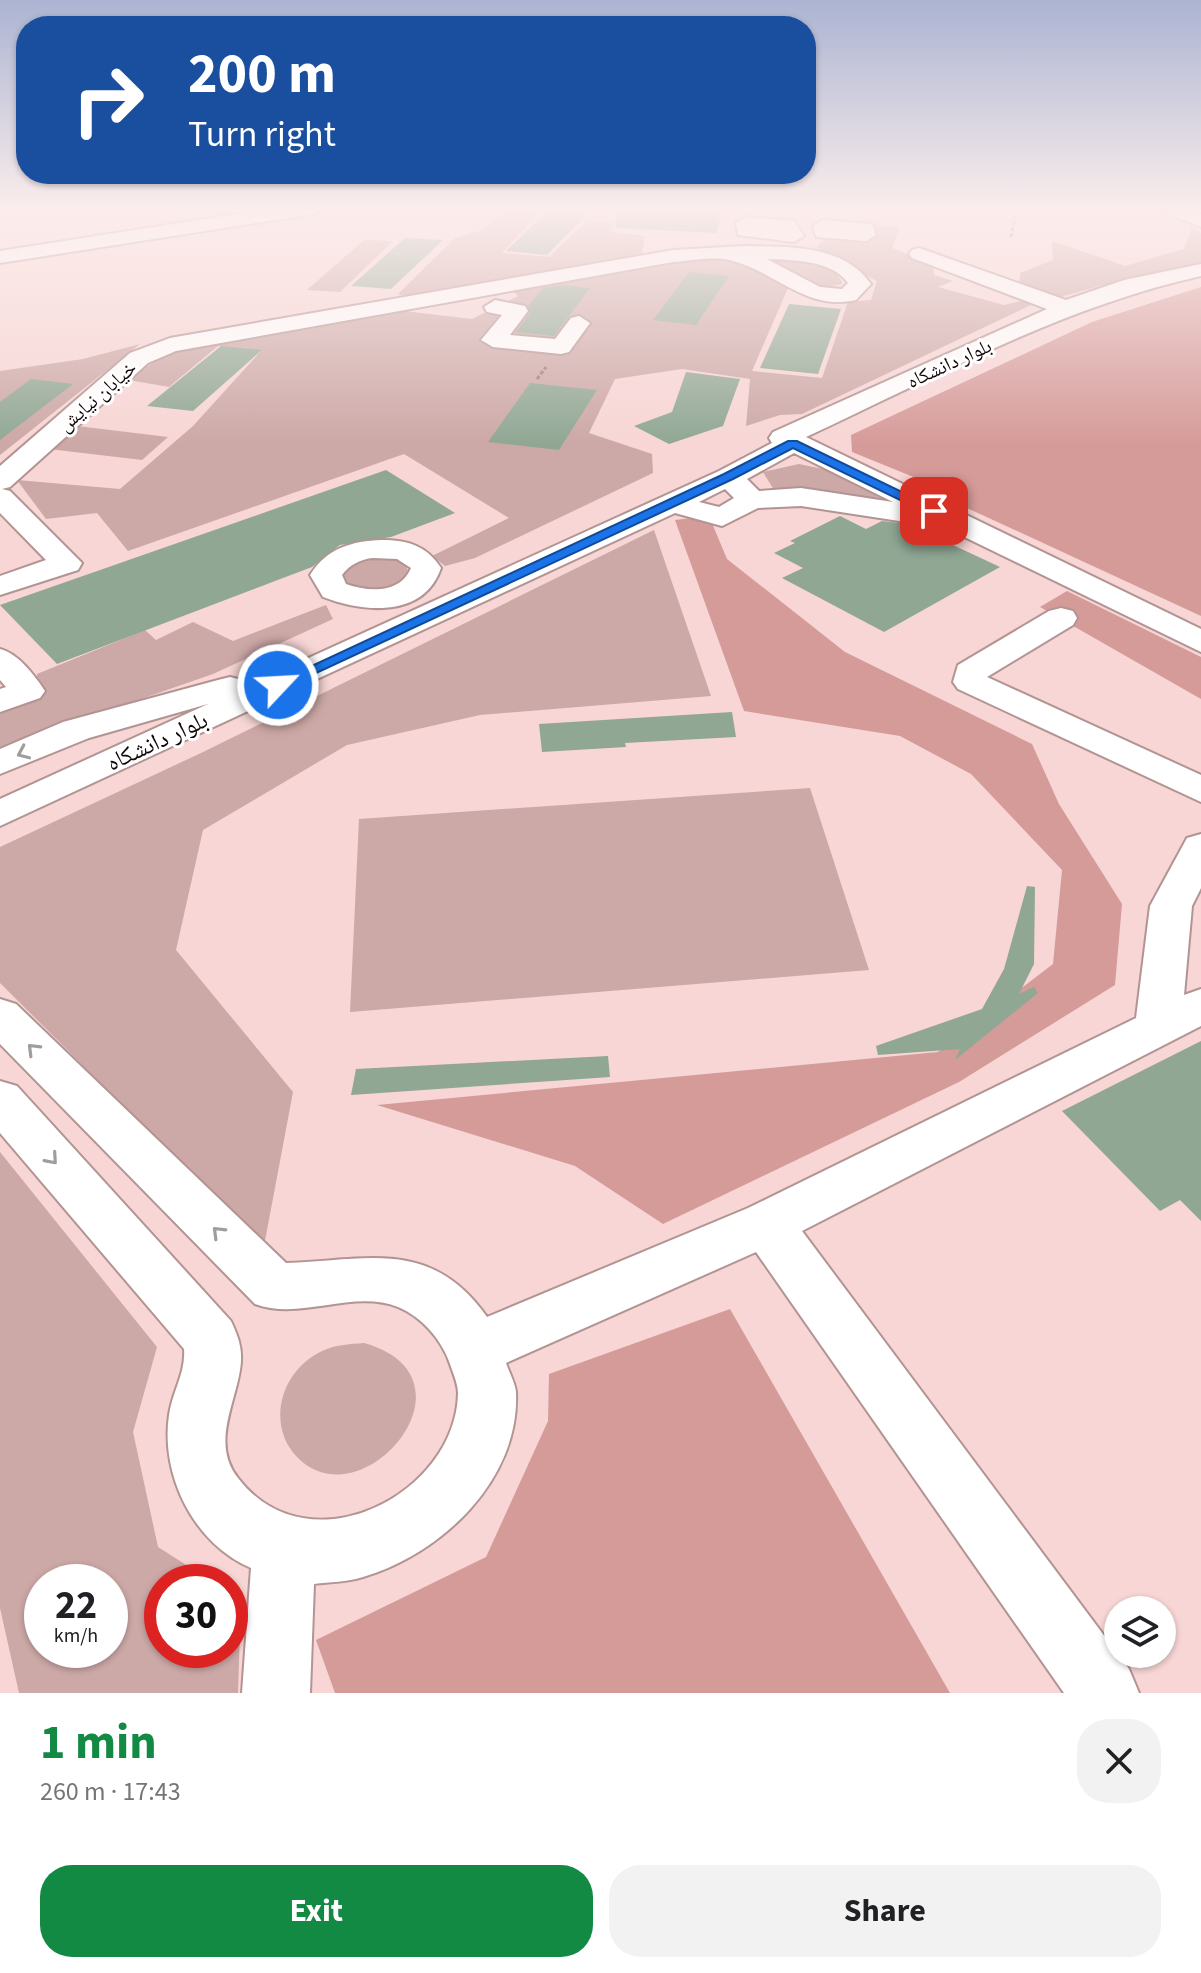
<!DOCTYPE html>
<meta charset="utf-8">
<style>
:root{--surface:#fff;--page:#f2f2f2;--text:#202124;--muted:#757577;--accent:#138a44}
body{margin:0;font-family:"Source Sans 3","Noto Naskh Arabic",sans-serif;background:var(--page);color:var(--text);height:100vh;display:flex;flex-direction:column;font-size:30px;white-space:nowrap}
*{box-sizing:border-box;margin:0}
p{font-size:26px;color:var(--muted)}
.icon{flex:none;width:44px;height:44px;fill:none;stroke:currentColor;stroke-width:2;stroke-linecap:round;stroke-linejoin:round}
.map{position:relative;height:1693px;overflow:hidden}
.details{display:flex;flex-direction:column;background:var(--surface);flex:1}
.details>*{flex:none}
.guide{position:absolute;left:16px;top:16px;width:800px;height:168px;border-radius:32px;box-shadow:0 2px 6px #0004;background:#1a4fa0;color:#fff;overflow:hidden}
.tools{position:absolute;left:1104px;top:1596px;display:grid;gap:16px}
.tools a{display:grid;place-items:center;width:72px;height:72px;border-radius:50%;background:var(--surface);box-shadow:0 2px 6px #0004;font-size:40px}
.speed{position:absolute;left:24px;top:1564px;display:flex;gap:16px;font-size:40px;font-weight:700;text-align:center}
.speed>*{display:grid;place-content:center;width:104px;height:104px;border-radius:50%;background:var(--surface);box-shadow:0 2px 6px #0004;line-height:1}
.speed small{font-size:20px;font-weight:400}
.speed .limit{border:12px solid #d22;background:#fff;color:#111}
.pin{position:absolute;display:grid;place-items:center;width:68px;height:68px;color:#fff;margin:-34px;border-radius:16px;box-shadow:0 4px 12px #0006}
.me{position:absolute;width:88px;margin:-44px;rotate:65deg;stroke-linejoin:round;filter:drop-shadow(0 0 6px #0008)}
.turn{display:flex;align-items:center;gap:28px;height:168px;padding:0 40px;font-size:36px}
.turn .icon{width:104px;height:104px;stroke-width:2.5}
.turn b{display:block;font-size:56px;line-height:68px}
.round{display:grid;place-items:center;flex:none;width:84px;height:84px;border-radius:32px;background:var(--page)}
.head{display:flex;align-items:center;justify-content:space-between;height:136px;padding:0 40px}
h1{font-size:48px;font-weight:700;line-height:60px;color:var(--accent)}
.primary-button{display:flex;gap:16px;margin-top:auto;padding:16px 40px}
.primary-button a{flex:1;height:92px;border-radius:32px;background:var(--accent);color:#fff;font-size:32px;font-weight:700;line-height:92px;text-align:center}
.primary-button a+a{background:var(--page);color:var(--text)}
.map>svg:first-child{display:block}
.green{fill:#cca8a6;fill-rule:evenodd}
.forest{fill:#d59b99}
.building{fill:#90a794}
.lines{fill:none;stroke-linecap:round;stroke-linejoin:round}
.minor-casing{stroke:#b29492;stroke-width:4}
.path{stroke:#937c7b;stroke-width:3;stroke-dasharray:4 2;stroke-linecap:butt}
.minor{fill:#fff;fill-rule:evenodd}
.oneway{stroke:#a19d9d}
.route{fill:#1a73e8;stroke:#114b97;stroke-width:2}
.labels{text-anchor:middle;stroke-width:6;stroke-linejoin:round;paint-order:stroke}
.far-street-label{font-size:20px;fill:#130909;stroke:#fff}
.street-label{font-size:24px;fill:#130909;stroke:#fff}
</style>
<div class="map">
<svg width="1201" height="1693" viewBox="0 0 1201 1693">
<rect width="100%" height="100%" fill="#f7d6d5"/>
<path class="green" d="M508 212 537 215 502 253 549 257 587 221 614 223 611 232 645 236 642 254 408 297 398 294 455 238 479 231Z
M876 225 900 227 892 248 933 264 934 275 953 281 938 287 1004 305 1021 301 1031 305 802 414 780 415 746 426 750 379 682 369 615 379 589 433 652 454 653 473 475 558 445 566 432 556 509 518 404 454 128 551 97 513 46 519 17 480 120 489 193 426 261 351 218 346 169 387 129 380 166 353 396 310 472 319 518 296 511 289C576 278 688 246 750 267 763 272 775 281 788 288L752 371 822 378 848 302 871 300 877 281 821 252 817 246 827 238H871Z
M1192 227 1201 233V263L1196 265 1135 276 1057 298 1019 289 1020 273 1053 260 1052 241 1125 266 1184 249Z
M364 240 393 241 340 292 307 290Z
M757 257C784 259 831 255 843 284L814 289 795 273Z
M140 344 0 455V371L83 359Z
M77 426 168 437 142 460 49 449Z
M799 464 837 472 880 498 774 490 763 472Z
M654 530 711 696 480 715 347 745 203 830 176 950 293 1092 264 1246 0 983V847L201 753Z
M368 558C384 558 406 555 409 575 390 594 372 591 347 586L341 575 349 564Z
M326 605 333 619 213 674 72 723 0 754V714L38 699 37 674 145 630 156 640 193 622 233 641Z
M810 788 869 970 350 1012 359 819Z
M0 1152 157 1347 133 1432 158 1547 213 1582H162V1650H230V1593L241 1600 238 1693H19L0 1608ZM42 1582H110V1650H42Z
M364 1343C486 1377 363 1523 298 1458 265 1425 281 1370 322 1351 335 1345 349 1344 364 1343Z"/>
<path class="forest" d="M1201 287V616L928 490 916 478 852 452 851 435 1092 322Z
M709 516 727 559 845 652 1032 744 1059 804 1122 904 1115 985 959 1082 663 1224 575 1166 377 1105 938 1052 1053 964 1062 870 971 774 900 736 744 711 675 520Z
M1067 591 1201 657V699L1040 607Z
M730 1309 950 1693H335L316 1640 486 1557 548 1421 549 1374Z"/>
<path class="building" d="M617 208H722L717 233 616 228Z
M549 210 589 212 547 255 506 251Z
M405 238 443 240 391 289 351 286Z
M689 272 729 276 696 325 653 320Z
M562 285 590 288 554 336 516 332 530 313 528 306 543 288Z
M789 304 841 309 818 374 760 368Z
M221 346 262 350 193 411 147 406Z
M686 372 740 379 723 426 669 444 634 426 672 412Z
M31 379 73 384 0 440V402Z
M530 383 597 390 559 450 488 442Z
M386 470 455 513 391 537 340 545 312 567 57 664 0 605Z
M840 516 866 529 882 521 908 524 1000 567 884 632 782 578 803 568 774 553 795 543 790 541Z
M732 712 736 737 625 743 626 747 542 752 539 724Z
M1027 886 1035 887 1034 964 1019 994 1034 987 1038 993 955 1060 960 1049 878 1055 876 1046 982 1009 1004 969Z
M1201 1041V1221L1180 1200 1160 1211 1062 1111Z
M608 1056 610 1077 351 1095 356 1069Z"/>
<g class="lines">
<g class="minor-casing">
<path id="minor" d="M275 208H323L314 214 0 263V251Z
M1155 208H1183L1201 214V227Z
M746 217 794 221 804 236 794 242 738 235 736 223Z
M823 220 872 224 876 235 866 241 816 237 813 226Z
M744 246C789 247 843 244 871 284L856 300C806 312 774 270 729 260 712 256 690 261 673 262L176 351 148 363 10 487 2 489 10 491 82 563 78 570 0 595V576L46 560 0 513V466L130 353 170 338 673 250ZM767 259C793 260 832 260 848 283L842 289 820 287Z
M919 248 1066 300 1124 280 1201 264V276C1062 307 935 377 806 437L1201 629V652L919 515 906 522 801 506 758 508 722 526 675 513 0 826V799L208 704 89 738 0 774V749L63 722 218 680 230 677 242 680 247 686 719 471 772 443 769 438 773 432 1047 309 912 258 909 254 912 250ZM794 453 893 502 801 488 759 491 747 479ZM725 489 734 498 719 507 699 502Z
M495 300 525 306 528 311 510 335 555 339 571 318 579 316 590 323 569 352 561 354 493 347 481 340 502 315 487 312 484 307Z
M382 540C408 540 427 546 441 568 424 618 364 613 323 597L310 575C327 548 352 541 382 540ZM373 558 397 559 411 568C400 594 369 592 346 584L342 575C349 565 361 559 373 558Z
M1061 608 1073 611 1077 618 1073 625 987 677 1201 775V802L958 689 953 682 958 665 1049 611Z
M0 649C19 654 34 675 45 691L40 698 0 712V689L6 687 0 680Z
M1201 834V888L1192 906 1184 995 1201 989V1026L802 1231 1129 1669 1139 1693H1064L756 1252 506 1363C509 1372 515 1383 516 1392 520 1480 441 1554 363 1577 347 1582 330 1582 314 1584L310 1693H242L251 1568C194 1544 160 1475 169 1415 172 1392 186 1373 184 1349L0 1133V1081L17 1086 231 1321C237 1334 242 1346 241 1361 239 1398 209 1442 238 1478 308 1570 456 1495 458 1393 458 1384 453 1373 450 1364 442 1340 422 1317 398 1307 353 1289 301 1321 255 1304L0 1044V999L16 1004 286 1263C366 1261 431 1237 487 1317L748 1208 1136 1018 1150 906 1187 838Z"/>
</g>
<path class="path" d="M1011 237 1017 208
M537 379 546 367"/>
<use href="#minor" class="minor"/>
</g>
<defs><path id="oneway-chevron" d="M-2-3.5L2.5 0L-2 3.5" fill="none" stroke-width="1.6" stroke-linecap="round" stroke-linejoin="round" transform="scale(2)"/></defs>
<g class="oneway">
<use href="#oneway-chevron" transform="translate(23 753) rotate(156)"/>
<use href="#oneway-chevron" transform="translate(33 1049) rotate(-135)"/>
<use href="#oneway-chevron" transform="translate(52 1159) rotate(49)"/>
<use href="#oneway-chevron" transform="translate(218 1232) rotate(-135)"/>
</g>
<linearGradient id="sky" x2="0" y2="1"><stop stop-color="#abb4d2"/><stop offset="0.47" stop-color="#fbedec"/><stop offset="1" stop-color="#fbedec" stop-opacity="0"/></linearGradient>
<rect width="1201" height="445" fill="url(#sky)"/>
<path class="route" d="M788 441H797L941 511 929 514 793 448 733 479 284 688 271 685 724 474Z"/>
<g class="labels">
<g class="far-street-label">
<text transform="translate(949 363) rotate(-25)" y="7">بلوار دانشکاه</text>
<text transform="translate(97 396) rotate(-41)" y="7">خیابان نیایش</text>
</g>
<g class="street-label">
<text transform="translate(157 741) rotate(-25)" y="8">بلوار دانشکاه</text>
</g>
</g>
</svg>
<div class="tools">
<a><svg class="icon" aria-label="layers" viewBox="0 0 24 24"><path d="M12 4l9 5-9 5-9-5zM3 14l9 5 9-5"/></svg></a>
</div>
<div class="speed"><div>22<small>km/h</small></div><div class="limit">30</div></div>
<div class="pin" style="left:934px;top:511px;background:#d93025"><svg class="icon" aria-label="arrive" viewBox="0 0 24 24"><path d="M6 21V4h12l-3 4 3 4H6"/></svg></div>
<svg class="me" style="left:278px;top:685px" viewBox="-20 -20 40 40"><circle r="17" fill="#1a73e8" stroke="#fff" stroke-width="3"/><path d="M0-11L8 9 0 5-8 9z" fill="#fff"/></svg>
<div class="guide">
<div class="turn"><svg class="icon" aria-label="right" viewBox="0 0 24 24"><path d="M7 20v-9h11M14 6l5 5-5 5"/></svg><div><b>200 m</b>Turn right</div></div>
</div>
</div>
<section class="details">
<div class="head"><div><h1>1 min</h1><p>260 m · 17:43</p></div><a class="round"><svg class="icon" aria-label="close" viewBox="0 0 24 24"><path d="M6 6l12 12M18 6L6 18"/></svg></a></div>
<div class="primary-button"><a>Exit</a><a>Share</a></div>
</section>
